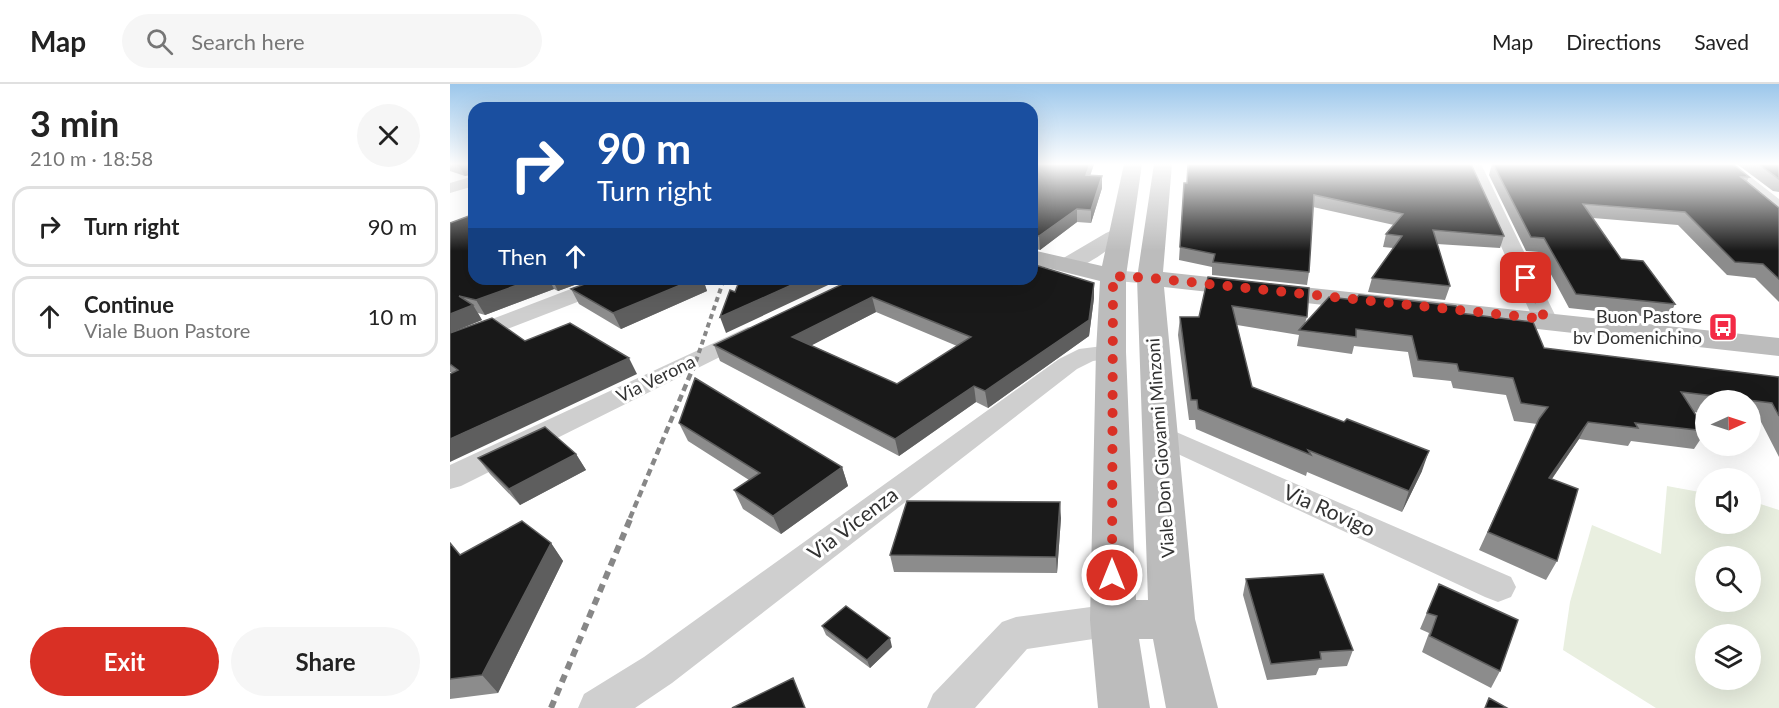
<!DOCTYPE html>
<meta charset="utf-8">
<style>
:root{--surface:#fff;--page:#f6f6f6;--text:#222;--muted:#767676;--line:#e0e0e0;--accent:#d93025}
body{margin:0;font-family:Lato,sans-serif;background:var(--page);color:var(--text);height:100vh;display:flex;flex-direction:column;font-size:22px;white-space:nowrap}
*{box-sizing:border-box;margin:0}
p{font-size:20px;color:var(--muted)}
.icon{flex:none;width:33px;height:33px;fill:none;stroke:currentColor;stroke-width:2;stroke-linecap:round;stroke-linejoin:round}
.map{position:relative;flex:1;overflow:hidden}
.sheet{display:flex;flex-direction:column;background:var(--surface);width:450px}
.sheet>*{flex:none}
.banner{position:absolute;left:18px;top:18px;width:570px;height:183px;border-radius:18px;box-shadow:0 6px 24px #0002;background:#1a4fa0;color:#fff;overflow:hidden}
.needle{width:39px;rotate:87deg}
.buttons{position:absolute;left:1245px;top:306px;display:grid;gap:12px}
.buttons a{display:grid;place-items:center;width:66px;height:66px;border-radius:50%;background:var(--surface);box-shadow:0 6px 24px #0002;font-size:30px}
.pin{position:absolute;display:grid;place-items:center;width:51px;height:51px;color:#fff;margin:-26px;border-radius:12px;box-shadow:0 3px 9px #0006}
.me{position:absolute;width:66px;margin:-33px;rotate:0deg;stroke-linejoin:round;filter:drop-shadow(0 0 4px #0008)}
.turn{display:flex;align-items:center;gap:21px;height:126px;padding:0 30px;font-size:27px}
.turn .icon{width:78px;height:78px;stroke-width:2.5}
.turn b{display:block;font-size:42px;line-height:51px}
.then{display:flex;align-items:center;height:57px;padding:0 30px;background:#0003;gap:12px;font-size:22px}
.round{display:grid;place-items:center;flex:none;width:63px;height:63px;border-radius:32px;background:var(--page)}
.summary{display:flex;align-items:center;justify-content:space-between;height:102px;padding:0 30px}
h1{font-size:36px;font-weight:700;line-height:45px}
.cta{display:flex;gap:12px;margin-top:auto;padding:12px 30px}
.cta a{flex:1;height:69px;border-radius:36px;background:var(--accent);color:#fff;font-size:24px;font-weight:700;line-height:69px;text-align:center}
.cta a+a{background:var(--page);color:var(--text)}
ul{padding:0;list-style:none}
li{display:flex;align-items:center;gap:18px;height:81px;margin:0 12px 9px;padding:0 18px;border:3px solid var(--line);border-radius:18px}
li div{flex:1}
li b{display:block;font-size:22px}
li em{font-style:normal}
header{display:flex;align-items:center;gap:36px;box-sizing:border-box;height:84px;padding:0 30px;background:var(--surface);border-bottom:2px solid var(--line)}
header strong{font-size:28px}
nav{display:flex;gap:33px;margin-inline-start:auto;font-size:21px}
.search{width:420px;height:54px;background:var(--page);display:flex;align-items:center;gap:15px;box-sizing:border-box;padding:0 21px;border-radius:33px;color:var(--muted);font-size:22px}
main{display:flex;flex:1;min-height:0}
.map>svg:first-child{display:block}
.green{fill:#e9efe0;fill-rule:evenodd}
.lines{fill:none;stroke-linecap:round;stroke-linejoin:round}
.street{fill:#cfcfcf;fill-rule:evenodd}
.secondary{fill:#bcbcbc;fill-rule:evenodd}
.rail-far2{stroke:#878787;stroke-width:4;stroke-dasharray:5 4;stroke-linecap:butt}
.rail-far1{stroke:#878787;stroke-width:4.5;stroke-dasharray:7 4.5;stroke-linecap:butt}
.rail{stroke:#878787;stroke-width:6;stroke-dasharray:8 6;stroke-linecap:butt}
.wall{fill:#8c8c8c;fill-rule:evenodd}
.shaded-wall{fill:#5e5e5e}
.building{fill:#191919;stroke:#5e5e5e;stroke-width:1.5;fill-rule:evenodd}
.route{stroke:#d93025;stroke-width:10;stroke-dasharray:0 18}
.labels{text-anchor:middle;stroke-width:6;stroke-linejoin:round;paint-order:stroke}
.poi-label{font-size:18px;fill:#323232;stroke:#fff;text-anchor:end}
.street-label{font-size:18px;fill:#323232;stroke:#fff}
.near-street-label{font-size:21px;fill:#323232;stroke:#fff}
</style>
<header>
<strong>Map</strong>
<div class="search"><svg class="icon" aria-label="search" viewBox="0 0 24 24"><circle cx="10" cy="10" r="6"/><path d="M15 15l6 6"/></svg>Search here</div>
<nav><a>Map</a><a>Directions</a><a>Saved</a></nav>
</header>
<main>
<section class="sheet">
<div class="summary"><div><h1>3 min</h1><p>210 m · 18:58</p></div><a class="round"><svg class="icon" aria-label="close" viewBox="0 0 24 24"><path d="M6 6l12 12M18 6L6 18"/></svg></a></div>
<ul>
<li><svg class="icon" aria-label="right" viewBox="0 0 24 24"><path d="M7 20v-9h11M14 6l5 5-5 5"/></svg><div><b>Turn right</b></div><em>90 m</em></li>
<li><svg class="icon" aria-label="ahead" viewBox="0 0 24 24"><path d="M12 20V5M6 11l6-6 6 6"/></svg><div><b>Continue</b><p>Viale Buon Pastore</p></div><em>10 m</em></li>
</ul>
<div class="cta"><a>Exit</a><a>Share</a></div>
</section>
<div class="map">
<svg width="1329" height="624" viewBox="0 0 1329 624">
<rect width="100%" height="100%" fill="#fff"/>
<path class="green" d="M1217 402 1255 409 1256 440H1300L1301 417 1329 426V624H1206L1113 566 1120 518 1142 441 1211 470ZM1256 472H1300V518H1256ZM1256 550H1300V596H1256Z"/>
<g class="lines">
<path class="street" d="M1015 80H1031L1107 235 1103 240 1095 242 1087 240 1083 235Z
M1267 80H1284L1329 115V129L1323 128Z
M24 92V102L0 109V99Z
M670 143 677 145 679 149 677 153C658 163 633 190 610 184L607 180 610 176 656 149Z
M663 186 707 190 711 194 707 198 700 200 656 196 652 192 656 188Z
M147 195H177L174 200 0 267V251Z
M298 243 306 245 310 250 306 255 11 402 0 405V381Z
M661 261 670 263 673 268 670 273 643 277 627 285 222 599 185 624H128L134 610 194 573 609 275 629 265Z
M710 341 1061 493 1066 503 1061 513 1048 518 1035 513 700 357 696 350 700 343Z
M663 520 676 525 682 536 676 547 663 552 577 565 525 624H477L483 610 552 538 566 533Z"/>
<path class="secondary" d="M674 80H692L676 192V268L686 516H698L687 194 704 80H722L713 188 1329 254V272L714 203 745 535 768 624H716L703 555H689L700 624H648L640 536 646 268 650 197 582 180V166L652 182Z"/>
<path class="rail-far2" d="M243 286 274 195"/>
<path class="rail-far1" d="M180 434 243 284"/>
<path class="rail" d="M101 624 181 433"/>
</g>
<path class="wall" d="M0 80H24V90L15 92 0 87Z
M582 80H644L640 92H652V104L641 139 627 138 590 166 582 164Z
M737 80 1054 152 1050 164 987 160 1000 202 995 216 918 208 922 194 943 164 933 163 936 150 944 141 863 123 859 188 857 201 762 191V183L729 176 734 99H737Z
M1042 80 1299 93 1297 97 1329 124V218L1305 194 1277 191 1228 141 1143 134 1171 175 1225 220 1218 235 1119 224 1089 168 1076 167 1039 91Z
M1287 80H1329V108L1323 107Z
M0 139 24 195H141L108 207 104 205 35 231 28 229 32 236 0 249Z
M758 193 857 233 855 239 1009 229 1094 264 1329 293V373L1310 336 1300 335V316H1256V330L1244 328 1256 347 1244 365 1181 357 1178 362 1129 355 1102 395 1107 477 1096 496 1029 466 1087 340 1064 337 1056 311 1003 304 1001 297 963 293 958 268 904 262 902 270 847 262 849 251 787 241 802 303 972 387 952 428 857 388 856 392 746 345 745 336H739L728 251 730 233H749Z
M148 195H253L257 207 171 245 129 220 121 205Z
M403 195 644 214 639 252 538 324 526 318 449 372 270 277 264 261ZM426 228 507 262 447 300 361 261Z
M0 249 75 257 187 290 2 289 0 288Z
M229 339 392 383 398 402 331 450 293 425 284 406 299 396 238 357Z
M126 370 136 386 70 421 40 390 28 374Z
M611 434 607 489 444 488 440 471Z
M0 459 10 471 101 459 113 477 48 609 0 615Z
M796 495 903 566 897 582 869 584 866 591 817 596 793 511Z
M989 500 1050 587 1041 604 972 568 979 549 970 545Z
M372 542 442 563 420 584 376 551Z"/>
<path class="shaded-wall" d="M18 80 23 90 15 92 9 82Z
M640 80H644L636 104V91Z
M652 92V104L641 139V126Z
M627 125V138L590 166 589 152Z
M84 195H99L104 205 35 231 26 216Z
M102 195H141L108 207Z
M245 195H253L257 207 171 245 163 229Z
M355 195H391L276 249 270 233Z
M644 199V214L639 252 538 324 535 307Z
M422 213 426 228 347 269 342 253Z
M23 221 32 236 0 249V230Z
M179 274 187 290 0 378V355Z
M524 302 526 318 449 372 445 355Z
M1138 338 1129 355 1090 412 1099 394Z
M979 367 972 387 952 428 959 407Z
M126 370 136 386 70 421 59 405Z
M392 383 398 402 331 450 323 432Z
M610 418 611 434 607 489 606 473Z
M101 459 113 477 48 609 32 591Z
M440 554 442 563 420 584 417 576Z"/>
<path class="building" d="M3 80H17L9 82Z
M582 80H640L636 91 652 92 641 126 627 125 589 152 582 151Z
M738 80H1021L1054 152 983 146 1000 202 922 194 952 152 936 150 953 130 864 111 859 188 763 178 765 170 730 163 734 99H737Z
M1043 80H1283L1299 93H1291L1329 124V195L1313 180 1285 178 1235 128 1133 120 1171 175 1193 177 1225 220 1126 210 1094 154 1081 153Z
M1308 80H1329V95Z
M24 130V195H84L26 216 9 212 23 221 0 230V139Z
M582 180 644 199 639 236 535 307 524 302 445 355 264 261 403 195H582ZM422 213 521 253 447 300 342 253Z
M758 193 859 204 857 233 782 222 802 303 894 338 897 335 979 367 959 407 858 366 861 371 748 325 747 316H741L730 233H749Z
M148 195H245L163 229 121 205Z
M290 195H355L270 233 280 206 285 208Z
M909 211 1006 222 1009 229 1083 238 1094 264 1329 293V332L1322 319 1231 308 1256 347 1185 339 1188 344 1138 338 1099 394 1128 405 1107 477 1038 448 1089 335 1098 323 1071 319 1063 294 1009 287 1007 280 968 276 962 252 906 245V253L849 246 879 213 905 216Z
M42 234 75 257 120 239 179 274 0 355V290L8 286 0 280V249Z
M245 294 392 383 323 432 284 406 310 389 229 339Z
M95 343 126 370 59 405 28 374Z
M457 417 610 418 606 473 440 471Z
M72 437 101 459 32 591 0 595V459L10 471Z
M873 490 903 566 870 568 871 575 821 580 796 495Z
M989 500 1068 536 1050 587 980 552 987 532 977 529Z
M396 522 440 554 417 576 372 542Z
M343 594 355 624H282Z
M1039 614 1057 624H1035Z"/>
<linearGradient id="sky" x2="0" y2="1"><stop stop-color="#9cc7eb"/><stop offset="0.48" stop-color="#fff"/><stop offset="1" stop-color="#fff" stop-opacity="0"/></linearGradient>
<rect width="1329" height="167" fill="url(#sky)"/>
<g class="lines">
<path class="route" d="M662 491 663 192 700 194 1095 235 1076 194"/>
</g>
<defs>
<g id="bus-square" transform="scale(1.5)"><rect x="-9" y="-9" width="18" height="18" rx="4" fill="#f32a45" stroke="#fff"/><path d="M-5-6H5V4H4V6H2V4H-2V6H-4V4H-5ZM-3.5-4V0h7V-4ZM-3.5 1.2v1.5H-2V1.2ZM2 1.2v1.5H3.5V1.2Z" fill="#fff"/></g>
</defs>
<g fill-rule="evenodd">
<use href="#bus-square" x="1273" y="243"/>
</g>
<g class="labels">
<g class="poi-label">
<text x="1252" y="239">Buon Pastore<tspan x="1252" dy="21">bv Domenichino</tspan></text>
</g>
<g class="street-label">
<text transform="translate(206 295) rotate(-26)" y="6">Via Verona</text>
<text transform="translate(711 364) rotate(-94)" y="6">Viale Don Giovanni Minzoni</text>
</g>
<g class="near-street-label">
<text transform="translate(879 427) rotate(24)" y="7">Via Rovigo</text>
<text transform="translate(403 440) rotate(-37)" y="7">Via Vicenza</text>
</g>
</g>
</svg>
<div class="buttons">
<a><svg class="needle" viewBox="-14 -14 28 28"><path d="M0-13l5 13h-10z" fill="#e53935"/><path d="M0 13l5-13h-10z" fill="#767676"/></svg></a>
<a><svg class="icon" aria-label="sound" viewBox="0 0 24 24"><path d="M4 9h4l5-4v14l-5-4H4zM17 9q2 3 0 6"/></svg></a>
<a><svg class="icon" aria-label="search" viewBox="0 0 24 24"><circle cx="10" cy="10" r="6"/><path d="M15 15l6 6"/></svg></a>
<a><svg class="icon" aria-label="layers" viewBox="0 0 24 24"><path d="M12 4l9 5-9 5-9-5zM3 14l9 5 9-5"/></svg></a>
</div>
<div class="pin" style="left:1076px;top:194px;background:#d93025"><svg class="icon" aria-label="arrive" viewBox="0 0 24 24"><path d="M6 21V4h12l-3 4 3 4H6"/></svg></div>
<svg class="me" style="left:662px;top:491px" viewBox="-20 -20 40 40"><circle r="17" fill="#d93025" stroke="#fff" stroke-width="3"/><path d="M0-11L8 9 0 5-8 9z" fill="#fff"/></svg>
<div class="banner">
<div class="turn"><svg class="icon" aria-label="right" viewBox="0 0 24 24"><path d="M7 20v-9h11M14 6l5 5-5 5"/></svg><div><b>90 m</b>Turn right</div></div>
<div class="then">Then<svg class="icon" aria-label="ahead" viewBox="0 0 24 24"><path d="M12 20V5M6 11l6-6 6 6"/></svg></div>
</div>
</div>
</main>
